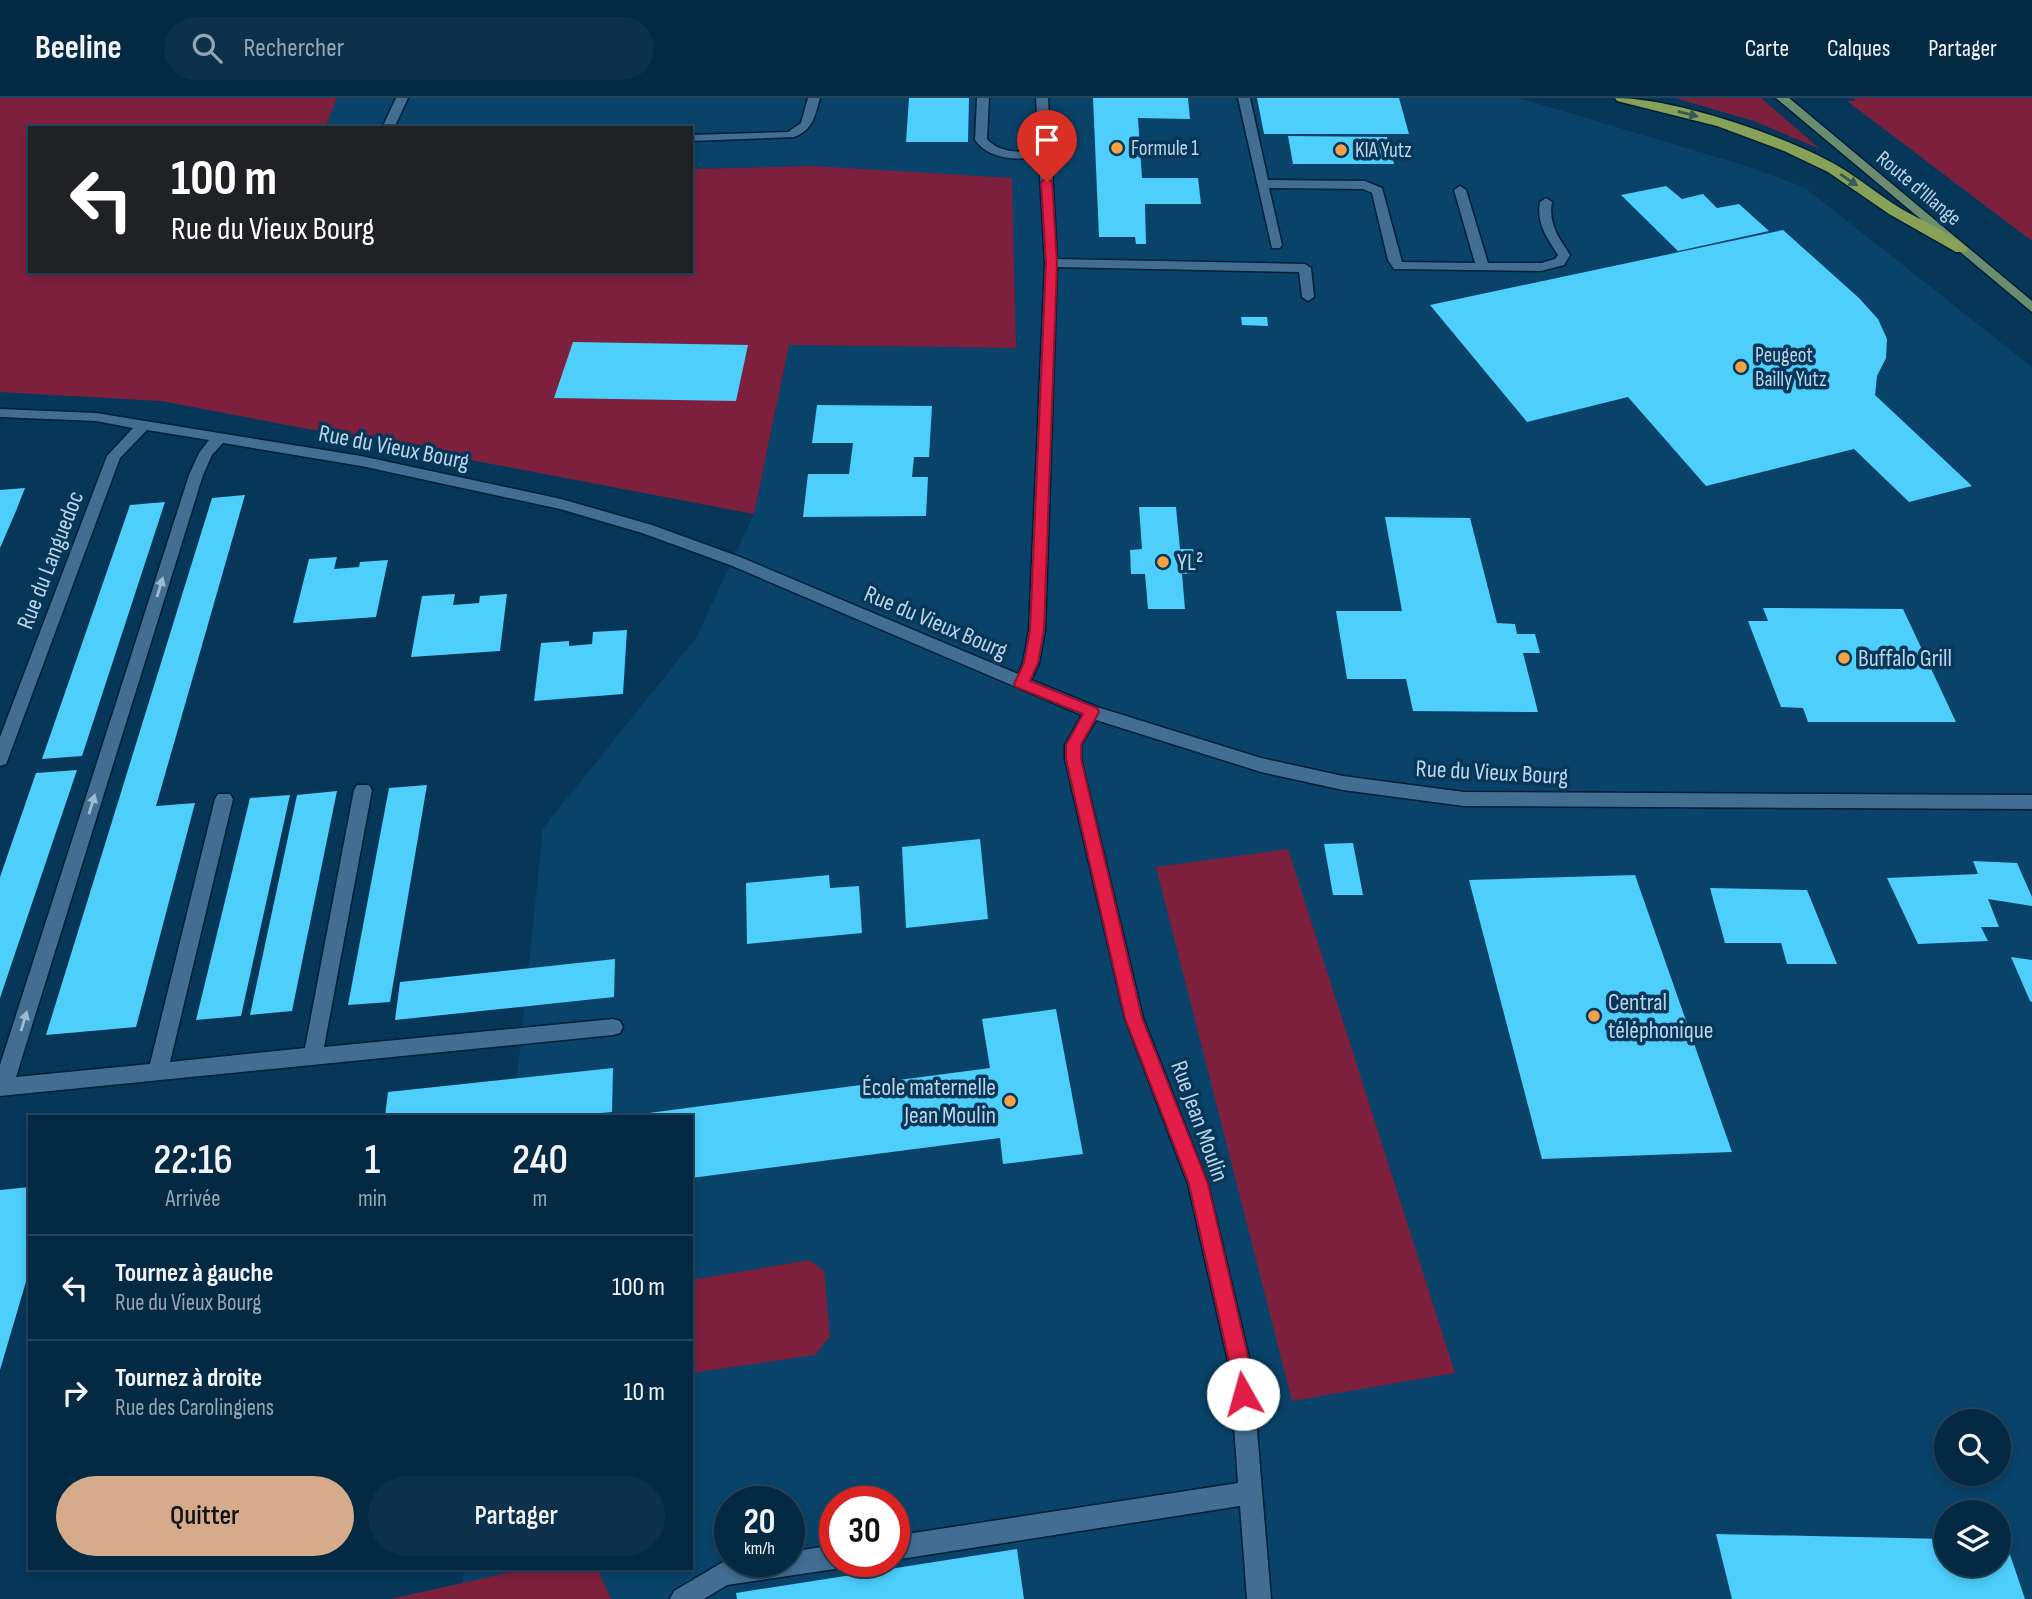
<!DOCTYPE html>
<html lang="fr">
<meta charset="utf-8">
<style>
:root{--surface:#042943;--page:#0d314a;--text:#f1f3f6;--muted:#97a6b2;--line:#25455c;--accent:#d6ab8b}
body{margin:0;font-family:"Sofia Sans Condensed",sans-serif;background:var(--page);color:var(--text);height:100vh;display:flex;flex-direction:column;font-size:26px;white-space:nowrap}
*{box-sizing:border-box;margin:0}
p{font-size:23px;color:var(--muted)}
.icon{flex:none;width:38px;height:38px;fill:none;stroke:currentColor;stroke-width:2;stroke-linecap:round;stroke-linejoin:round}
.map{position:relative;flex:1;overflow:hidden}
.side{position:absolute;left:28px;top:1017px;width:665px;height:455px;display:flex;flex-direction:column;background:var(--surface);border-radius:0px;box-shadow:0 4px 10px #0003,0 0 0 2px var(--line)}
.side>*{flex:none}
.hud{position:absolute;left:28px;top:28px;width:665px;height:147px;border-radius:0px;box-shadow:0 4px 10px #0003,0 0 0 2px var(--line);background:#202124;color:#fff;overflow:hidden}
.buttons{position:absolute;left:1934px;top:1311px;display:grid;gap:14px}
.buttons a{display:grid;place-items:center;width:77px;height:77px;border-radius:50%;background:var(--surface);box-shadow:0 4px 10px #0003,0 0 0 2px var(--line);font-size:35px}
.speed{position:absolute;left:714px;top:1388px;display:flex;gap:14px;font-size:35px;font-weight:700;text-align:center}
.speed>*{display:grid;place-content:center;width:91px;height:91px;border-radius:50%;background:var(--surface);box-shadow:0 4px 10px #0003,0 0 0 2px var(--line);line-height:1}
.speed small{font-size:18px;font-weight:400}
.speed .limit{border:10px solid #d22;background:#fff;color:#111}
.pin{position:absolute;display:grid;place-items:center;width:60px;height:60px;color:#fff;margin:-72px -30px;border-radius:50% 50% 50% 0;rotate:-45deg;box-shadow:0 0 7px #0007}
.pin .icon{rotate:45deg}
.me{position:absolute;width:77px;margin:-38px;rotate:353deg;stroke-linejoin:round;filter:drop-shadow(0 0 5px #0008)}
.turn{display:flex;align-items:center;gap:24px;height:147px;padding:0 28px;font-size:32px}
.turn .icon{width:91px;height:91px;stroke-width:2.5}
.turn b{display:block;font-size:49px;line-height:60px}
.eta{display:flex;justify-content:space-evenly;align-items:center;height:119px;text-align:center}
.eta b{font-size:42px;font-weight:600;line-height:49px}
.cta{display:flex;gap:14px;margin-top:auto;padding:14px 28px}
.cta a{flex:1;height:80px;border-radius:42px;background:var(--accent);color:#111;font-size:28px;font-weight:600;line-height:80px;text-align:center}
.cta a+a{background:var(--page);color:var(--text)}
ul{padding:0;list-style:none}
li{display:flex;align-items:center;gap:21px;height:105px;padding:0 28px;border-top:2px solid var(--line)}
li div{flex:1}
li b{display:block;font-size:26px}
li em{font-style:normal}
header{display:flex;align-items:center;gap:42px;box-sizing:border-box;height:98px;padding:0 35px;background:var(--surface);border-bottom:2px solid var(--line)}
header strong{font-size:33px}
nav{display:flex;gap:38px;margin-inline-start:auto;font-size:24px}
.search{width:490px;height:63px;background:var(--page);display:flex;align-items:center;gap:18px;box-sizing:border-box;padding:0 24px;border-radius:38px;color:var(--muted);font-size:26px}
.map>svg:first-child{display:block}
.built{fill:#094369;fill-rule:evenodd}
.green{fill:#7d203e}
.building{fill:#4ecefb}
.lines{fill:none;stroke-linecap:round;stroke-linejoin:round}
.minor-casing{stroke:#001d36;stroke-width:3}
.major-casing{stroke:#001d36;stroke-width:3}
.highway-casing{stroke:#001d36;stroke-width:3}
.minor{fill:#426e94;fill-rule:evenodd}
.major{fill:#6b8d6f;fill-rule:evenodd}
.highway{fill:#87a257;fill-rule:evenodd}
.oneway{fill:#335c58}
.oneway2{fill:#9ebbd4}
.route{fill:#e11d48;stroke:#92132f;stroke-width:2}
.poi-dot{fill:#f5a246;stroke:#063759;stroke-width:2.5}
.labels{text-anchor:middle;stroke-width:7;stroke-linejoin:round;paint-order:stroke}
.far-poi-label{font-size:21px;fill:#bdd5ea;stroke:#063759;text-anchor:start}
.far-street-label{font-size:21px;fill:#bdd5ea;stroke:#063759}
.street-label{font-size:24px;fill:#bdd5ea;stroke:#063759}
.poi-label{font-size:24px;fill:#bdd5ea;stroke:#063759;text-anchor:start}
</style>
<header>
<strong>Beeline</strong>
<div class="search"><svg class="icon" aria-label="search" viewBox="0 0 24 24"><circle cx="10" cy="10" r="6"/><path d="M15 15l6 6"/></svg>Rechercher</div>
<nav><a>Carte</a><a>Calques</a><a>Partager</a></nav>
</header>
<div class="map">
<svg width="2032" height="1501" viewBox="0 0 2032 1501">
<rect width="100%" height="100%" fill="#063759"/>
<path class="built" d="M337 0H1519L1743 67 1804 89 2032 269V1501H461L464 1470H691V1018H513L543 730 696 540 754 416 789 247 1016 250 813 68 691 71V30H325ZM1946 1323H1998V1376H1946ZM730 1404H789V1463H730ZM835 1404H894V1463H835ZM1946 1414H1998V1466H1946Z"/>
<path class="green" d="M0 0H337L325 30H30V173H691V71L813 68 1012 80 1016 250 789 247 754 416 161 303 0 294Z
M1675 0H1761L1820 51 1754 23Z
M1853 0H2032V143L1847 3H1856Z
M1288 751 1455 1275 1292 1303 1156 769Z
M809 1162 824 1173 830 1238 815 1257 691 1275V1182Z
M529 1470H597L611 1501H391Z"/>
<path class="building" d="M909 0H969L968 44H906Z
M1093 0H1188L1190 21 1138 20 1142 80H1198L1201 106H1145L1146 146H1136L1135 139H1099Z
M1257 0H1399L1409 36H1264Z
M1288 38 1387 39 1394 66H1293Z
M1666 88 1682 101 1703 96 1717 110 1739 106 1769 133 1678 153 1621 97Z
M1783 132 1859 200 1878 221 1887 241 1886 260 1877 278 1875 297 1972 388 1909 404 1854 351 1706 388 1628 299 1527 324 1430 207Z
M1241 219H1267L1268 228 1242 227Z
M573 244 748 247 736 303 554 300Z
M817 307 932 308 929 359H914L912 379H928L926 418 803 419 808 376H849L853 345H812Z
M25 390 16 413 0 450V392Z
M245 397 156 708 195 705 136 929 46 937 212 400Z
M165 404 82 658 42 661 130 407Z
M1139 409H1176L1180 451H1193L1196 475 1182 476 1185 511H1148L1145 476H1131L1130 452 1142 451Z
M1385 419 1470 420 1497 525 1515 526 1517 536H1535L1540 555H1523L1538 614 1413 613 1406 581H1347L1336 513H1402Z
M337 459 334 471 359 469 360 464 388 462 376 519 293 525 309 461Z
M455 496 453 507 479 505 480 498 507 496 500 553 411 559 422 498Z
M1763 510 1903 511 1956 624H1808L1803 610 1781 609 1748 523H1768Z
M627 532 623 596 534 603 541 545 569 543V548L592 546 593 534Z
M77 672 0 900V779L36 675Z
M427 687 390 904 348 907 389 690Z
M337 693 292 913 250 917 297 697Z
M290 697 241 918 196 922 250 700Z
M980 741 988 821 906 830 902 749Z
M1353 745 1363 797H1333L1324 746Z
M1973 763 2017 765 2032 799V808L1988 801 1999 829H1981L1988 843 1918 846 1887 780 1978 776Z
M829 777 830 790 859 788 862 835 747 846 746 785Z
M1635 777 1732 1054 1542 1061 1469 782Z
M1710 790 1807 792 1837 866H1787L1781 845H1725Z
M2011 859 2032 862V904L2030 903Z
M615 861 614 899 395 922 400 884Z
M1056 911 1083 1056 1003 1066 1000 1040 691 1080V1018H626L990 970 982 921Z
M613 970 612 1014 569 1018H385L388 994Z
M30 1089V1170L0 1272V1092Z
M1716 1436 1946 1441V1466H1998V1442H2005L2025 1501H1732Z
M1017 1451 1024 1501H737L736 1495Z"/>
<g class="lines">
<g class="minor-casing">
<path id="minor" d="M396 0H408L394 30H382Z
M808 0H820C815 18 813 32 794 39L691 43V37L788 34 801 25Z
M977 0H989L987 41C1000 56 1021 54 1039 53L1036 0H1048L1057 161 1305 166 1311 170 1314 199 1308 203 1302 199 1299 174 1057 169 1045 532 1039 565 1031 582 1097 609 1261 660 1343 678 1464 694 2032 697V711L1464 708 1343 692 1261 674 1096 622 1081 647V661L1143 920 1208 1086 1252 1272 1271 1501H1247L1240 1408 894 1462V1438L1238 1385 1230 1272 1188 1086 1125 920 1065 661V647L1082 617 730 467 642 435 560 411 361 368 223 345 212 357 203 377 16 979 150 966 215 701 218 696H230L233 701 170 964 305 950 354 692 357 687H369L372 692 324 949 613 921 620 923 623 929 620 935 613 937 0 998V967L189 377 199 355 209 342 147 332 120 360 8 661 6 666 0 668V639L107 358 133 330 96 323 0 319V311L96 315 361 358 561 401 652 427 740 459 1018 576 1023 565 1029 532 1045 165 1039 60C1016 61 991 63 975 42Z
M1238 0H1250L1268 82 1365 83 1382 90 1402 164 1475 165 1454 92 1460 88 1466 92 1488 165H1541L1555 161 1558 157C1547 140 1536 125 1540 104L1546 100 1552 104C1548 126 1559 140 1570 157L1564 167 1541 173 1394 171 1388 162 1372 95 1363 91 1269 90 1282 147 1280 150H1272Z
M835 1447V1463H845L843 1467 835 1471 727 1487 704 1501H670L674 1493 723 1464 789 1463V1454Z"/>
</g>
<g class="major-casing">
<path id="major" d="M1776 0H1789L2032 203V214Z"/>
</g>
<g class="highway-casing">
<path id="highway" d="M1615 0C1675 0 1786 38 1838 68 1860 81 1879 97 1900 110 1919 122 1954 135 1968 151L1966 154H1956L1889 116 1828 74 1784 53 1717 28 1617 3Z"/>
</g>
<use href="#minor" class="minor"/>
<use href="#major" class="major"/>
<use href="#highway" class="highway"/>
</g>
<defs><path id="oneway-solid" d="M-6-.8H1V-3.2L6.5 0L1 3.2V.8H-6Z" transform="scale(1.75)"/></defs>
<g class="oneway">
<use href="#oneway-solid" transform="translate(1688 16) rotate(14)"/>
<use href="#oneway-solid" transform="translate(1849 82) rotate(34)"/>
</g>
<g class="oneway2">
<use href="#oneway-solid" transform="translate(160 489) rotate(-73)"/>
<use href="#oneway-solid" transform="translate(92 706) rotate(-73)"/>
<use href="#oneway-solid" transform="translate(24 923) rotate(-73)"/>
</g>
<path class="route" d="M1047 80 1052 84 1057 165 1044 532 1038 565 1030 583 1097 610 1099 614 1081 647V661L1142 920 1208 1086 1251 1272 1253 1296 1250 1304 1243 1306 1236 1304 1231 1272 1189 1086 1125 920 1066 661V647L1083 616 1016 589 1014 586 1024 565 1030 532 1046 165 1041 84Z"/>
<g class="poi-dot">
<circle cx="1117" cy="50" r="7"/>
<circle cx="1341" cy="52" r="7"/>
<circle cx="1741" cy="269" r="7"/>
<circle cx="1163" cy="464" r="7"/>
<circle cx="1844" cy="560" r="7"/>
<circle cx="1594" cy="918" r="7"/>
<circle cx="1010" cy="1003" r="7"/>
</g>
<g class="labels">
<g class="far-poi-label">
<text x="1131" y="57">Formule 1</text>
<text x="1355" y="59">KIA Yutz</text>
<text x="1755" y="264">Peugeot<tspan x="1755" dy="24">Bailly Yutz</tspan></text>
</g>
<g class="far-street-label">
<text transform="translate(1919 90) rotate(40)" y="7">Route d'Illange</text>
</g>
<g class="street-label">
<text transform="translate(394 349) rotate(11)" y="8">Rue du Vieux Bourg</text>
<text transform="translate(50 462) rotate(-69)" y="8">Rue du Languedoc</text>
<text transform="translate(936 524) rotate(23)" y="8">Rue du Vieux Bourg</text>
<text transform="translate(1492 674) rotate(3)" y="8">Rue du Vieux Bourg</text>
<text transform="translate(1200 1023) rotate(70)" y="8">Rue Jean Moulin</text>
</g>
<g class="poi-label">
<text x="1177" y="472">YL²</text>
<text x="1858" y="568">Buffalo Grill</text>
<text x="1608" y="912">Central<tspan x="1608" dy="28">téléphonique</tspan></text>
<text x="996" y="997" text-anchor="end">École maternelle<tspan x="996" dy="28">Jean Moulin</tspan></text>
</g>
</g>
</svg>
<div class="buttons">
<a><svg class="icon" aria-label="search" viewBox="0 0 24 24"><circle cx="10" cy="10" r="6"/><path d="M15 15l6 6"/></svg></a>
<a><svg class="icon" aria-label="layers" viewBox="0 0 24 24"><path d="M12 4l9 5-9 5-9-5zM3 14l9 5 9-5"/></svg></a>
</div>
<div class="speed"><div>20<small>km/h</small></div><div class="limit">30</div></div>
<div class="pin" style="left:1047px;top:84px;background:#d93025"><svg class="icon" aria-label="arrive" viewBox="0 0 24 24"><path d="M6 21V4h12l-3 4 3 4H6"/></svg></div>
<svg class="me" style="left:1243px;top:1296px" viewBox="-20 -20 40 40"><circle r="19" fill="#fff"/><path d="M0-13L10 11 0 6-10 11z" fill="#e11d48"/></svg>
<div class="hud">
<div class="turn"><svg class="icon" aria-label="left" viewBox="0 0 24 24"><path d="M17 20v-9H6M10 6l-5 5 5 5"/></svg><div><b>100 m</b>Rue du Vieux Bourg</div></div>
</div>
<section class="side">
<div class="eta">
<div><b>22:16</b><p>Arrivée</p></div>
<div><b>1</b><p>min</p></div>
<div><b>240</b><p>m</p></div>
</div>
<ul>
<li><svg class="icon" aria-label="left" viewBox="0 0 24 24"><path d="M17 20v-9H6M10 6l-5 5 5 5"/></svg><div><b>Tournez à gauche</b><p>Rue du Vieux Bourg</p></div><em>100 m</em></li>
<li><svg class="icon" aria-label="right" viewBox="0 0 24 24"><path d="M7 20v-9h11M14 6l5 5-5 5"/></svg><div><b>Tournez à droite</b><p>Rue des Carolingiens</p></div><em>10 m</em></li>
</ul>
<div class="cta"><a>Quitter</a><a>Partager</a></div>
</section>
</div>
